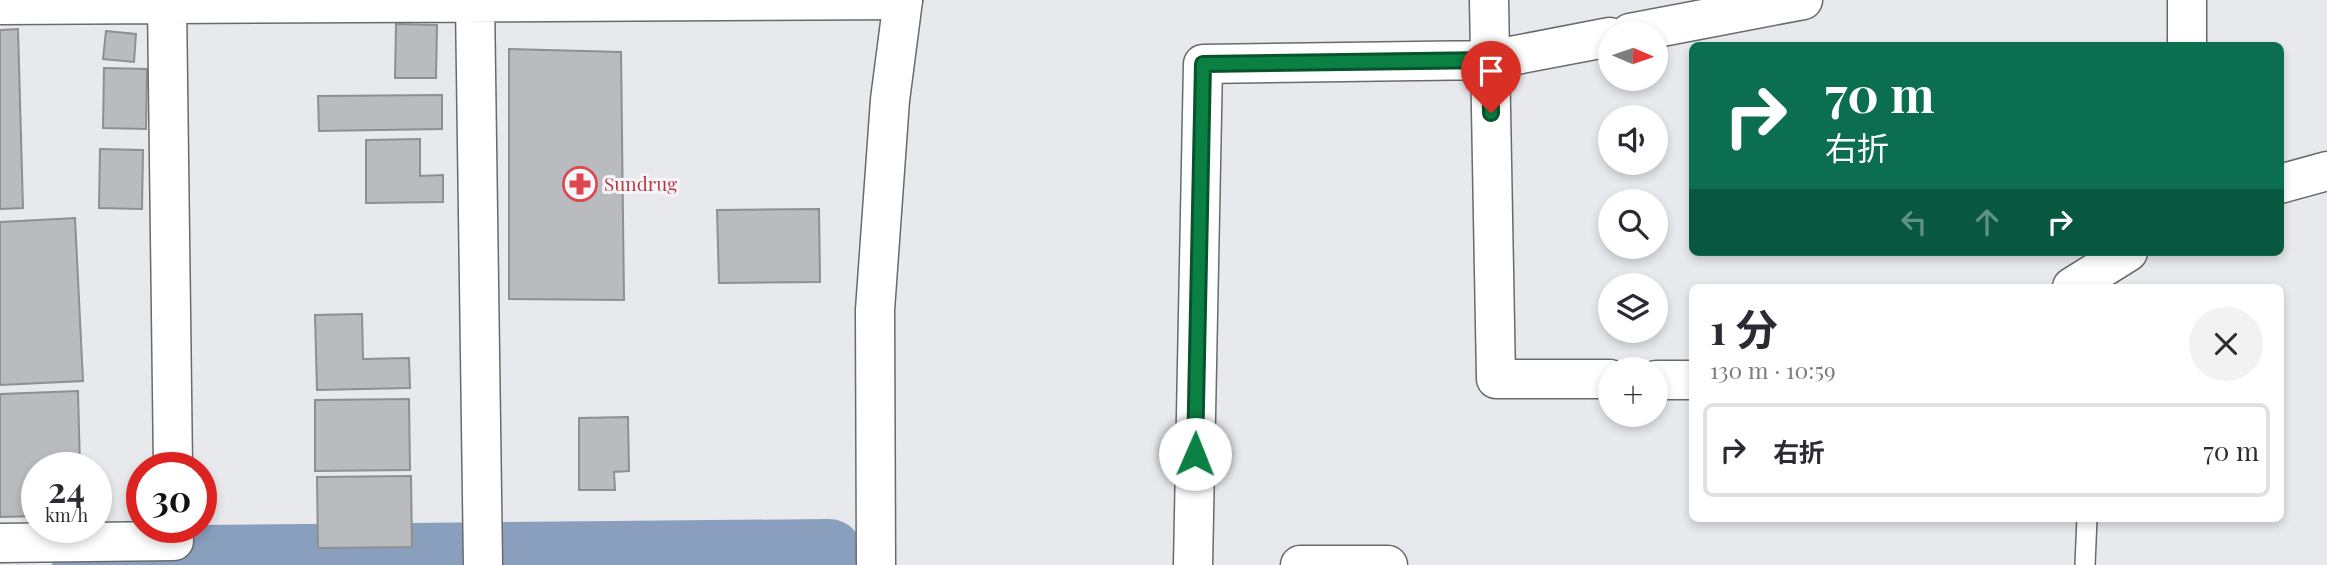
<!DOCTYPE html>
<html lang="ja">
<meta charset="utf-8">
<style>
:root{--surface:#fff;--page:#f2f2f3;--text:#2b2b33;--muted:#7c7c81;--line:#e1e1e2}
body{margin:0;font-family:"Playfair Display","Noto Sans JP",serif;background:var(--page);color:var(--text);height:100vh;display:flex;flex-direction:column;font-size:26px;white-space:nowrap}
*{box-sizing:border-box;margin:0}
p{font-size:23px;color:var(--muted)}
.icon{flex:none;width:38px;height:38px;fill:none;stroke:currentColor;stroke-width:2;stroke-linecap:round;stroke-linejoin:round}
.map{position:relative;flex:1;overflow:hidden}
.side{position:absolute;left:1689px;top:284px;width:595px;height:238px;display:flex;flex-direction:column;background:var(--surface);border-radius:10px;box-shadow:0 4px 10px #0003}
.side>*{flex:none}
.banner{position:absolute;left:1689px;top:42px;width:595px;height:214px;border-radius:10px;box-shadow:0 4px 10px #0003;background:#0b6e4f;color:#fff;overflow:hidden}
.needle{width:46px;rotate:92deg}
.tools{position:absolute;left:1598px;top:21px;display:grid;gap:14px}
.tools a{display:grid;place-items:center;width:70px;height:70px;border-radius:50%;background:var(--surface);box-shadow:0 4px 10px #0003;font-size:35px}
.speed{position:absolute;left:21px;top:452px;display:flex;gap:14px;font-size:35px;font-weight:700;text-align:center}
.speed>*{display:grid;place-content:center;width:91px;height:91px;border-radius:50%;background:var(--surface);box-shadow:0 4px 10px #0003;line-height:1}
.speed small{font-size:18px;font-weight:400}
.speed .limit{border:10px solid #d22;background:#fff;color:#111}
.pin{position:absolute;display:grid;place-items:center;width:60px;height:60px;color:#fff;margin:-72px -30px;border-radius:50% 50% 50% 0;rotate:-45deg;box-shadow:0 0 7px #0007}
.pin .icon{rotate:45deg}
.me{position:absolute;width:77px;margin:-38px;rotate:1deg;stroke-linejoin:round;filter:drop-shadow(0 0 5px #0008)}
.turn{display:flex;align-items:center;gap:24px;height:147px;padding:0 21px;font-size:32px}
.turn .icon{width:91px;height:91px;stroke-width:2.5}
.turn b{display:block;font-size:49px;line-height:60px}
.lanes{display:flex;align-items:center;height:66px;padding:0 21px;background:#0003;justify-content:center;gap:35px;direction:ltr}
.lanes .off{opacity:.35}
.round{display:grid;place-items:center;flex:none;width:74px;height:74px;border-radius:37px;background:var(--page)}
.overview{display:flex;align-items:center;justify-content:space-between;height:119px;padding:0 21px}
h1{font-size:42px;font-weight:700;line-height:52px}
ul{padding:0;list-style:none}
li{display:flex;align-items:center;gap:21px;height:94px;margin:0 14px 10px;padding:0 7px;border:4px solid var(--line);border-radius:10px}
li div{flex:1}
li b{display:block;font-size:26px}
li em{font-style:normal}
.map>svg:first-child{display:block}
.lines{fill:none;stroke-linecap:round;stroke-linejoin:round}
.river{stroke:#8a9fbe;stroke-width:68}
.building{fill:#babbbe;stroke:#8e8f92;stroke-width:2}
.lane-casing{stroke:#696a6c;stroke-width:22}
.street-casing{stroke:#696a6c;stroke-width:41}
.secondary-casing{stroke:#696a6c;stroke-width:41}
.lane{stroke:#fff;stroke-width:19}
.street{stroke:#fff;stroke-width:38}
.secondary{stroke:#fff;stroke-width:38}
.route-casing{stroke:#07532c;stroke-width:18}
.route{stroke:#0b8043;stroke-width:12}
.labels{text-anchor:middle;stroke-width:6;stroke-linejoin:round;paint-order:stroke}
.health-label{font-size:19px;fill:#be3a42;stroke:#f5f6f9;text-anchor:start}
</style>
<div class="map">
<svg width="2327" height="565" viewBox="0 0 2327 565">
<rect width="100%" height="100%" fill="#e8e9ec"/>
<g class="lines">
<path class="river" d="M86 560 829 553"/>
</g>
<path class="building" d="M396 24 437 25 436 78H395Z
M18 29 23 208 0 209V30Z
M106 31 136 34 134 62 103 59Z
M509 49 621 52 624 300 509 299Z
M104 68 147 69 146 129 103 128Z
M442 95V129L319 131 318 96Z
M420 139V176L443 175V202L366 203V140Z
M100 149 143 150 142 209 99 208Z
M819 209 820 282 719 283 717 210Z
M75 218 83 381 0 385V222Z
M362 314 363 359 409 358 410 388 317 390 315 315Z
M78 391 80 467H37V516L0 517V394Z
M409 399 410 470 315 471V400Z
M628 417 629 471 614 472 615 490H579V418Z
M411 476 412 547 318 548 317 477Z"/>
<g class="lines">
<g class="lane-casing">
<path id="lane" d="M2085 565 2087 518"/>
</g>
<g class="street-casing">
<path id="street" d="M1489 0 1496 379H1610
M475 2 483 565
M167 4 173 467
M0 5 903 0
M1630 33 1803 0
M2187 46V0
M2280 184 2327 171
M2072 287 2128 252
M1656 380H1692
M0 543 174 541
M1193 565 1203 64 1490 60 1610 37
M1300 565H1388"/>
</g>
<g class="secondary-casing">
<path id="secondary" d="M876 565 875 310 890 100 903 0"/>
</g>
<use href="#lane" class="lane"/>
<use href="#street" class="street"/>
<use href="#secondary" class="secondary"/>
</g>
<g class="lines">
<g class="route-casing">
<path id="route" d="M1195 454 1203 64 1490 60 1491 113"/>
</g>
<use href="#route" class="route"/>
</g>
<defs>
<g id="pharmacy-ring" transform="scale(1.75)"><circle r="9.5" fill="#f5f6f9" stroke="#e0444e" stroke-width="1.5"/><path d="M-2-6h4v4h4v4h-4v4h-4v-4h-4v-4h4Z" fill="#e0444e"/></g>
</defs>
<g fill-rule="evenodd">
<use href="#pharmacy-ring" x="580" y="184"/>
</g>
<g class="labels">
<g class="health-label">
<text x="604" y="191">Sundrug</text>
</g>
</g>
</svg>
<div class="tools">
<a><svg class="needle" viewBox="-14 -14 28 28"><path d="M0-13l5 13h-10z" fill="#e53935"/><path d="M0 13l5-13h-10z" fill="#7c7c81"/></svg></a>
<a><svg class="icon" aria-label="sound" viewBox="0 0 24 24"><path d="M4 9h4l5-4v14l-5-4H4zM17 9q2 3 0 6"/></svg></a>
<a><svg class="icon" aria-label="search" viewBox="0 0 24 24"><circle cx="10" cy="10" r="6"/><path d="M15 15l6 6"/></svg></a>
<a><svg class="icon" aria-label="layers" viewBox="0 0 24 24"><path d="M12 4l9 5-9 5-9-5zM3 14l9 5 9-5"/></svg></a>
<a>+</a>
</div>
<div class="speed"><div>24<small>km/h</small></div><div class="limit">30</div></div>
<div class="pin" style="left:1491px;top:113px;background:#d93025"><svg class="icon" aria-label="arrive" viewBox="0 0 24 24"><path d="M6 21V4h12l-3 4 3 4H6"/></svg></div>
<svg class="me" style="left:1195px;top:454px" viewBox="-20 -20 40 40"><circle r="19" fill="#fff"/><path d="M0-13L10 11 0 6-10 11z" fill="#0b8043"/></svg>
<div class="banner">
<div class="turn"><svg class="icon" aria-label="right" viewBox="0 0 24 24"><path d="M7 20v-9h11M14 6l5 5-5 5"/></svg><div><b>70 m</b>右折</div></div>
<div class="lanes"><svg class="icon off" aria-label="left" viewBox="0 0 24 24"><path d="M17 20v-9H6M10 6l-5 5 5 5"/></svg><svg class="icon off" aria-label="ahead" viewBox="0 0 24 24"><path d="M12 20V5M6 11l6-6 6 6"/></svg><svg class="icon" aria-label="right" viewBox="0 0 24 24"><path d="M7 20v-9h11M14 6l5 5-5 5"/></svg></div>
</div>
<section class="side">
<div class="overview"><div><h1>1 分</h1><p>130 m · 10:59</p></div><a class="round"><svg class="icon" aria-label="close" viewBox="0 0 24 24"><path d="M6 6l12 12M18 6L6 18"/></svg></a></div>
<ul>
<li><svg class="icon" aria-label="right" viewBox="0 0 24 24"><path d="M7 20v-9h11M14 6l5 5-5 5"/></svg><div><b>右折</b></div><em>70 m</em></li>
</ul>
</section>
</div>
